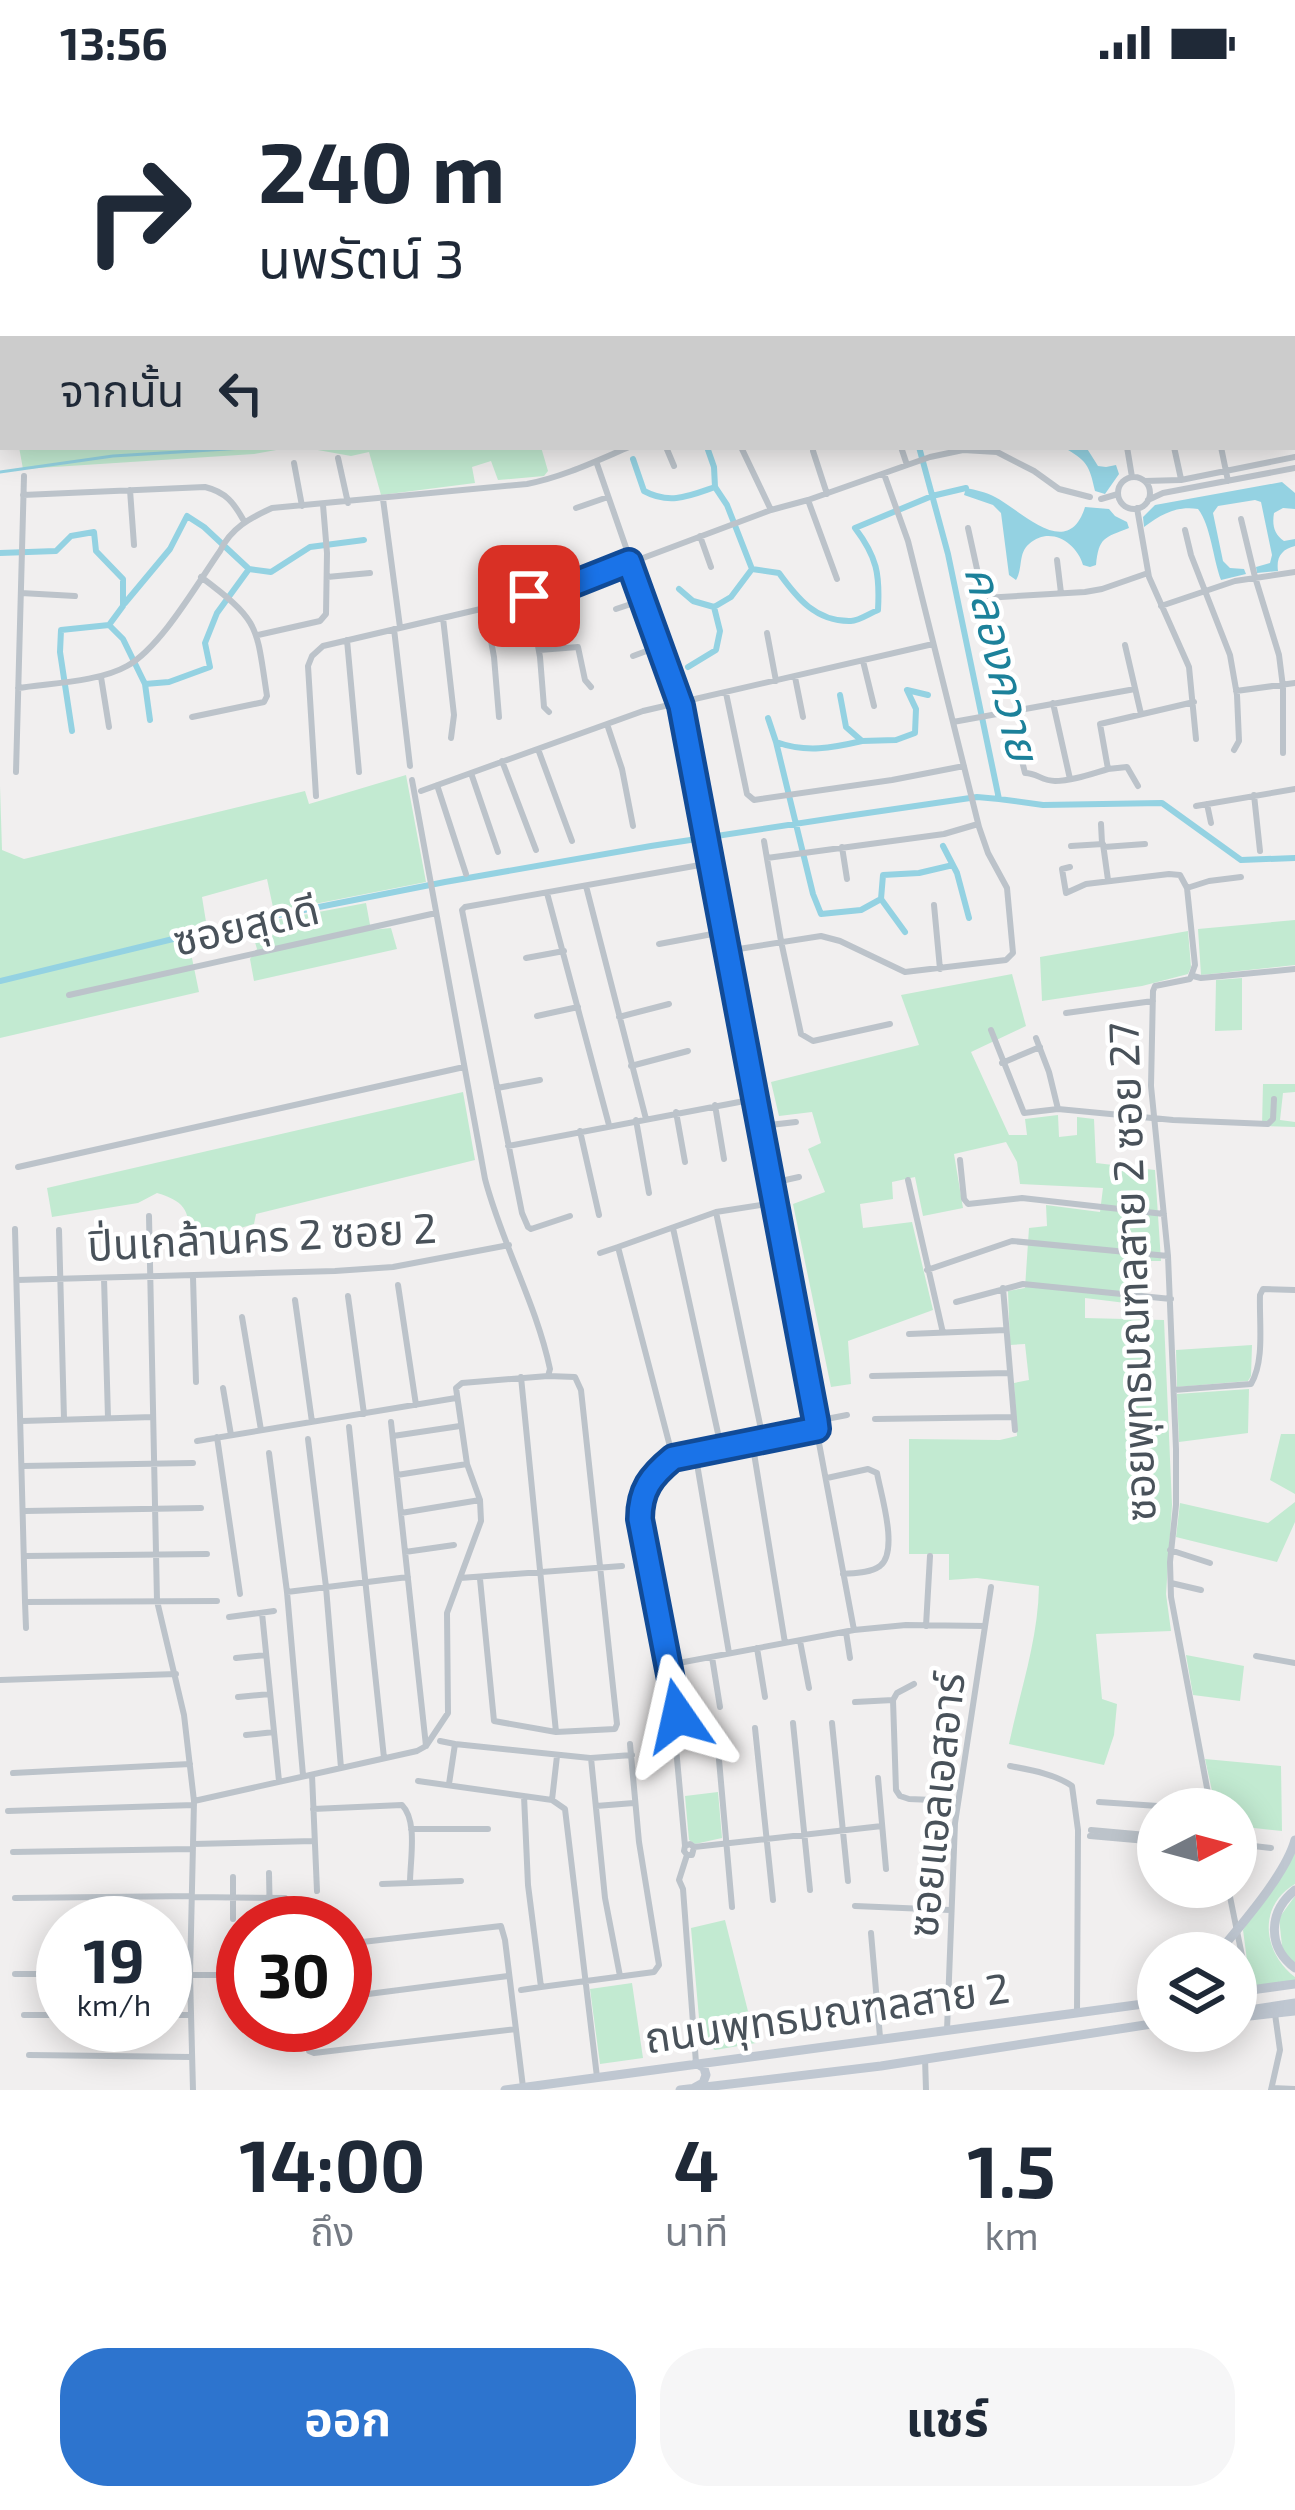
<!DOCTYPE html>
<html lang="th">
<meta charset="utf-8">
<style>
:root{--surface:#fff;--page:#f6f6f7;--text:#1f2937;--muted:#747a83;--accent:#2d74ce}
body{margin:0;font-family:"Exo 2","Noto Sans Thai",sans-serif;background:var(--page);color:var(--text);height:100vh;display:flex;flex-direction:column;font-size:45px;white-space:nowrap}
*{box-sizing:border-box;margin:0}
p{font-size:39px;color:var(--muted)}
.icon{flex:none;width:66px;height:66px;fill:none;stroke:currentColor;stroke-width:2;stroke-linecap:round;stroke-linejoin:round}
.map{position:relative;height:2006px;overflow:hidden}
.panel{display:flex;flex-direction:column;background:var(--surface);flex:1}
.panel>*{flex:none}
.banner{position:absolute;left:0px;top:0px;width:1296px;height:366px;box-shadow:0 6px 30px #0003;background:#fff;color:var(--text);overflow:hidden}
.needle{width:78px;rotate:84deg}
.fabs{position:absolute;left:1137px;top:1704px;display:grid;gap:24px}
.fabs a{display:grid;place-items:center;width:120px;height:120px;border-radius:50%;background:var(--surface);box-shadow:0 6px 30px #0003;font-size:60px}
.speed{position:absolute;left:36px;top:1812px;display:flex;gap:24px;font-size:60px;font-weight:700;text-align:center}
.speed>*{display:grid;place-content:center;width:156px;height:156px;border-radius:50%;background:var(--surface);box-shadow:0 6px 30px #0003;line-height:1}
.speed small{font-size:30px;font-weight:400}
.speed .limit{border:18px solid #d22;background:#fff;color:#111}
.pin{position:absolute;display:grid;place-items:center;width:102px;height:102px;color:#fff;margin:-51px;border-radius:24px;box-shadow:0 6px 18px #0006}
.me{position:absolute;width:132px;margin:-66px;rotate:349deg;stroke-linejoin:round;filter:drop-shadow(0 0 9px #0008)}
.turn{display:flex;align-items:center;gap:42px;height:252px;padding:0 60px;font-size:54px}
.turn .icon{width:156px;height:156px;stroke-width:2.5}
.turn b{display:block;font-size:84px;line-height:102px}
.then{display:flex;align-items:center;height:114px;padding:0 60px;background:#0003;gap:24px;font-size:45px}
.eta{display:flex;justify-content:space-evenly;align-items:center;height:204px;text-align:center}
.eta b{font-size:72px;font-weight:700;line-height:84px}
.button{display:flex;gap:24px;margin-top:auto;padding:24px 60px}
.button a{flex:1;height:138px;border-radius:48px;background:var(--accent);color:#fff;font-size:48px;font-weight:700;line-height:138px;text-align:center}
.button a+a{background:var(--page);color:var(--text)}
.status{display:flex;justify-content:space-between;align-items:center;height:84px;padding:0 60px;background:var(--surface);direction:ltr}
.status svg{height:33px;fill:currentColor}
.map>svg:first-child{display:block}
.green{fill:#c2ead1}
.water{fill:#94d2e2}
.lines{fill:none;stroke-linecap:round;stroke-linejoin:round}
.stream{stroke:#94d2e2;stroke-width:3}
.canal{stroke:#94d2e2;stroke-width:6}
.street{stroke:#bcc3ca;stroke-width:6}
.secondary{stroke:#bfc7d1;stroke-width:9}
.route-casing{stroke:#114b97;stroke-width:30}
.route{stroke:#1a73e8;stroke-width:21}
.labels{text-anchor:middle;stroke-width:9;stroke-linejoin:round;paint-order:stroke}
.street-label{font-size:42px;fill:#49525a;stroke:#fff}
.water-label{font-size:45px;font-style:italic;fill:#1c819a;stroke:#fff}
</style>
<div class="status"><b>13:56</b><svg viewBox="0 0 49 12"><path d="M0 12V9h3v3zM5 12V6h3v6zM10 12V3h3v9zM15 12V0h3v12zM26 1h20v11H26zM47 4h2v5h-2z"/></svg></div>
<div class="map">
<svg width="1295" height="2006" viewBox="0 0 1295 2006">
<rect width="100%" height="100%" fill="#f1efef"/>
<path class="green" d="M384 0H651V3H385Z
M19 363H293L254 370 23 385Z
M301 363H541L548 387 544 392 498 396 491 377 472 383 475 399 381 411 369 368 351 372Z
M406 691 426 798 274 828 267 795 202 813 207 844 187 850 199 908 0 954V702L2 766 24 775 305 707 309 720Z
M366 819 371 846 391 844 397 865 254 897 250 875 257 865 250 841Z
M1295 836V881L1201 891 1198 845Z
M1188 847 1191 883 1188 890 1142 902 1042 917 1040 873Z
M1012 890 1026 942 971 968 1009 1051H1027L1025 1035 1058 1031 1059 1053 1077 1051V1033L1094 1035 1096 1079 1155 1086 1161 1177H1143L1142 1221 1085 1214V1234L1164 1236 1172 1421 1166 1510 1171 1547 1096 1550 1102 1615 1117 1620 1114 1651 1104 1681 1009 1660C1020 1607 1038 1557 1039 1502L977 1494 949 1496V1470H909V1355L1000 1356 1017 1352 1014 1299 1029 1296 1025 1260 1010 1261 1008 1207 1025 1204 1029 1144 1047 1142 1046 1121 1100 1128 1103 1104 1020 1100 1017 1078 1006 1058 954 1070 963 1124 923 1132 915 1093 892 1098 893 1115 860 1120 863 1144 912 1138 933 1226 848 1257 851 1300 831 1303 793 1120 825 1108 808 1065 821 1059 812 1028 779 1032 771 998 919 961 901 911Z
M1242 894V946L1215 947 1216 896Z
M1263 1000H1295V1008L1283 1009 1280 1036 1295 1038V1043L1262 1042Z
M463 1008 475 1076 256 1130 254 1140 193 1158C186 1128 190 1119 157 1109L138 1119 52 1133 47 1104Z
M1252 1261 1251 1292 1248 1297 1177 1303 1176 1266Z
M1249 1305 1248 1349 1179 1358 1177 1310Z
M1281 1350H1295V1410L1270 1396Z
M1295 1418V1438L1277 1478 1176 1453 1180 1419 1268 1439Z
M1186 1571 1244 1582 1240 1617 1193 1611Z
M1205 1675 1281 1682 1282 1747 1236 1742V1725H1216Z
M718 1708 722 1754 695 1760 689 1756 685 1712Z
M1295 1769V1800C1257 1822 1263 1869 1295 1893V1896L1255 1902 1250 1899 1243 1846Z
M1295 1812V1881L1283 1871 1279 1834Z
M725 1836 756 1959 715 1966 701 1956 691 1844Z
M632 1899 643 1974 600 1980 590 1905Z"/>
<path class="water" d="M1063 363H1086L1098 382 1106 383 1116 381 1119 390 1105 410 1095 407C1089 380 1087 377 1063 363Z
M1282 398 1295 409V425L1283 424 1274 429C1272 441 1274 450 1284 457L1295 455V462C1282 465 1276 473 1278 487L1257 489 1256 483 1270 479 1272 471 1261 418 1255 416 1218 422 1213 429 1223 477 1230 484 1244 485 1246 490 1221 496C1213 475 1211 442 1198 425 1176 422 1162 430 1144 443L1143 433 1155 421Z
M966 404C976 406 986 408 995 413 1021 426 1068 478 1085 423L1109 425 1115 432 1127 438 1129 444C1104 454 1099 453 1096 481L1090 483 1083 481C1077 459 1050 441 1029 460 1018 469 1023 485 1016 496L1009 491 1001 429 993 421 964 411Z"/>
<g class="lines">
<path class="stream" d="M0 166 3 165
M0 271H3
M0 388 113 372 259 363"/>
<path class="canal" d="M38 3 45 0
M0 20 3 19
M1293 33H1295
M707 363 714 383 715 403
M919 363 948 470 999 715 1043 721 1162 719 1241 776 1295 774
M633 375 644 407C670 421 689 412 715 403L727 421 752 485
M0 469 56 467 71 452 94 448 96 467 123 495V522L109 541 61 546 60 568 72 647
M679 505 693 517 714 523 731 513 752 485 779 489C797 514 816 538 851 537 859 537 870 529 878 526 880 490 877 473 855 444L932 412 966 404
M125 519 170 465 187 432 204 443 249 485 271 488 310 463 364 456
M109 541 123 555 145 600
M688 583 716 566 720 547 714 523
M840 611 846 643 862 657 896 656 915 649 916 625 907 606 928 611
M768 634 776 658C806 669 832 664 862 657
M150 636 145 600 169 598 210 583 205 559 217 529 249 485
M776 658 813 810 821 830 861 826 881 815 883 791 919 789 953 781
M943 762 957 789 969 834
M881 815 905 848
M0 897 243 838 445 798 651 762 847 732 977 713 999 715"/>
<path class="street" d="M157 0 158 3
M314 0 315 3
M356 0 357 3
M675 0V1
M959 0 961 3
M1109 0V3
M1203 0 1207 3
M1266 0 1271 3
M114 3 121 0
M297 3 305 0
M850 3V0
M897 3 898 0
M973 3 977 0
M0 55 3 54
M0 84 3 90
M666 363 674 382
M741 363 771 426
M901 363 907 381
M1127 363 1132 393
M1174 363 1181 395
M1221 363 1228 397
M813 367 827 410
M338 374 348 419
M596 377 681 622 854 1546
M294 379 302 422
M1118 409a16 16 0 1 1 32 0a16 16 0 1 1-32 0Z
M1145 397 1181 396 1295 373
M130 406 134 461
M23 411 205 403C226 408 234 419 244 437
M383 415 400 543
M1101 415 1118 410
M808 416 837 495
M1148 416 1163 409 1295 384
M576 424 608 413
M1137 424 1149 493 1189 583 1196 655
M1241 435 1255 493 1279 571 1283 603V669
M968 444 995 567
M1185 446 1191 471 1230 571 1237 611 1239 657 1234 666
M700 452 711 483
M1057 476 1061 509
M327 493 370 489
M21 509 75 512
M529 512 540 573 544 623 549 628
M984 514 1085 508 1102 505 1148 489
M1161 522 1235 497 1295 488
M485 524 494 573 499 633
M616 525 643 516
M443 534 454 631 451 654
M394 545 410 682
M767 549 776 597
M258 551 320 537 326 530 327 469 323 421
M347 556 359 688
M1125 561 1141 630
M539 566 578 563 585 596 591 603
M633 572 660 562
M863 577 874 622
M101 593 109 643
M795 593 803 633
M18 604C50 599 99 598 127 582 161 563 197 500 220 467 231 444 250 434 272 424L527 400C563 393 596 377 629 363
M1236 607 1295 599
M726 609 747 710 754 716 892 696 964 682
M1053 619 1070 695
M192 633 264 618 267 612C256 541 261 538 201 493
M953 638 1135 605
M607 640 622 685 633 742
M538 665 572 757
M1028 668 1021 673 1025 689C1037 689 1042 697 1055 697 1072 697 1091 690 1108 685
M502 677 536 766
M16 688 24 392
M471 689 498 768
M437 701 466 790
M1138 702 1127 683 1108 685 1100 640 1194 618
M421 707 643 627 933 560
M1254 711 1260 767
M316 712 308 582 312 572 323 562 485 524 571 501 771 426 808 416 930 373 963 366 997 368 1034 387 1059 405 1090 413
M1207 720 1211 739
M1196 722 1295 705
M1101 740 1102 759
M764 757 781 857 801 950 813 957 890 940
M1071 762 1103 760 1108 796
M842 763 847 795
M1104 763 1145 760
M767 774 944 750 978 740
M1070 783 1062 785 1066 809 1086 800 1169 790 1180 791 1187 804
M586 802 646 1035
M547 809 609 1041
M934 821 940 885
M659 860 723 848
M726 867 821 852 840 857 905 888 1006 876 1013 869 1007 804 988 769 979 743 908 457 884 390
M526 874 564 867
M1193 892 1201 894 1295 885
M69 911 436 829
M1066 929 1153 917
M537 932 578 923
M619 933 669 920
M991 946 1024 1029 1058 1025 1173 1036 1268 1040 1273 1035 1274 1015
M1036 954 1049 988 1058 1025
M1002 979 1040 963
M631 982 688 967
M497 1004 540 996
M715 1021 724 1075
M676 1028 685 1078
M636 1036 649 1109
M761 1042 796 1038
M580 1047 599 1131
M508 1062 755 1015
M960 1076 964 1115 968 1120 1022 1114 1164 1130
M18 1083 464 983
M908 1096 943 1249
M772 1099 799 1093
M716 1128 763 1355
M149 1132 157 1517 184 1631 194 1717 190 1891 193 2006
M570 1132 531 1145 528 1143 522 1129 462 826 465 823 711 779
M673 1144 721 1363
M15 1145 25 1518 217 1517
M59 1146 64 1335
M600 1169 618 1163
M927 1186 1012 1157 1168 1172
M193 1193 196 1298
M104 1194 108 1334
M17 1196 335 1187 393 1183 509 1161
M398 1201 416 1321
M1003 1204 1015 1346
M348 1212 364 1330
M295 1216 312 1338
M956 1218 1023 1200 1171 1215
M242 1233 261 1346
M909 1250 1006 1246
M872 1292 1009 1289
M521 1293 556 1648
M223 1304 231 1351
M1174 1306 1251 1300C1265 1276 1259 1239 1260 1211L1263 1205 1295 1206
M875 1335 1014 1333
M22 1337 153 1333
M816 1337 847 1331
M391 1338 426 1662
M349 1343 384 1674
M393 1352 460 1342
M217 1353 240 1510
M308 1355 326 1503 341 1684
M197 1357 456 1314
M752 1357 785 1559
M695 1368 729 1569
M269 1369 287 1508 303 1691
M673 1374 618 1163 716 1128 774 1119
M23 1382 193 1379
M397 1391 467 1380
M827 1394 868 1385 877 1389C881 1411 899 1467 880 1482 870 1489 855 1489 843 1490
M25 1427 201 1424
M401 1429 480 1416
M1170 1466 1210 1479
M405 1468 454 1461
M25 1472 207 1470
M460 1494 622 1482
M480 1495 494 1637 556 1648 615 1645 617 1640 581 1306 575 1293 548 1292
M1171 1499 1201 1506
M287 1508 408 1493
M25 1518 26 1544
M262 1529 279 1697
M229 1533 274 1527
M926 1542 930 1472
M846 1548 850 1574
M800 1557 809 1604
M757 1564 765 1613
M1256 1572 1295 1579
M712 1573 720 1623
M236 1574 266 1571
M668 1581 854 1546 906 1541 985 1542
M0 1596 176 1590
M914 1600 897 1609 893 1616 896 1706 900 1712 909 1715 957 1717
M238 1613 270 1610
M855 1618 893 1616
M678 1632 640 1435C640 1407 651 1391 673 1374L817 1345
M793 1639 810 1806
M832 1639 848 1797
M755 1644 773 1816
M246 1651 274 1648
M675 1653 685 1762
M717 1653 732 1823
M440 1657 455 1660
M1010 1682C1031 1686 1055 1690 1072 1702L1078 1746 1077 1929
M13 1689 190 1680
M312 1691 317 1807
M878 1694 886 1785
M418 1697 552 1716 565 1725 597 1993
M449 1700 455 1660 590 1674
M524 1712 528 1801 541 1903 654 1888 659 1881 639 1758 630 1660
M552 1716 557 1672
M194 1717 417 1667 426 1662 448 1629 447 1529 481 1437 480 1416 467 1380 456 1304 462 1299 548 1292 550 1285C536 1219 502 1160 485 1095L412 696
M1099 1718 1158 1722 1210 1719
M596 1722 634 1719
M313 1725 402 1721C418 1737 410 1776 410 1799L461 1797
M1211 1725 1171 1513 1170 1478 1176 1421V1365L1168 1172 1151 1002 1153 907 1155 902 1190 895 1195 881 1187 804 1209 797 1241 793
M8 1727 194 1721
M411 1745H488
M1091 1746 1158 1752
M1090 1752 1158 1758
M193 1760 314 1757
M1236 1760 1271 1764
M694 1763 692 1771H687L684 1767 685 1762 690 1760 694 1763 882 1742
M13 1768 192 1765
M687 1771 679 1796 683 1805 696 1979
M269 1789 270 1839
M233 1793V1835
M382 1800 410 1799
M1228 1803 1249 1906
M192 1813 285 1814
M15 1814 192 1812
M855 1822 950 1826
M871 1849 880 1953
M345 1860 501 1842 505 1856 523 2003
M15 1890H63
M165 1891H243
M620 1892 605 1814 591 1674 632 1671
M521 1906 541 1903
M345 1913 508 1892
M24 1931H63
M165 1931H190
M305 1941 309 1967 314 1969 516 1945
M947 1946 955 1739 991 1503
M29 1971 191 1973
M925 1974 926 2006
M1272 2004 1295 2005
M1271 2006 1280 1966 1275 1930"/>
<path class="secondary" d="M1295 1806C1268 1828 1267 1863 1295 1884
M1218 1869C1241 1841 1286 1790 1295 1756
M1236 1908 1295 1900
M1236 1928 1295 1919
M1241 1933 1295 1927
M694 2004 703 1999 706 1991 704 1984 696 1979
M505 2006 1158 1918
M680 2006 881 1982 1158 1939"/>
</g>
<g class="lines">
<g class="route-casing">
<path id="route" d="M529 512 571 501 629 478 681 622 816 1337 817 1345 673 1374C651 1392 640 1406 640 1435L678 1632"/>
</g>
<use href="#route" class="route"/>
</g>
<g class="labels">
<g class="street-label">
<text transform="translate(246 841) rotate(-13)" y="15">ซอยสุดดี</text>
<text transform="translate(262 1153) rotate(-3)" y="15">ปิ่นเกล้านคร 2 ซอย 2</text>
<text transform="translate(1132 1188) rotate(-92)" y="15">ซอยพุทธมณฑลสาย 2 ซอย 27</text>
<text transform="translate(936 1721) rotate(-84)" y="15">ซอยแอลเอสอาร์</text>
<text transform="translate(827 1929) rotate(-8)" y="15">ถนนพุทธมณฑลสาย 2</text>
</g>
<g class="water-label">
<text transform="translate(1002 579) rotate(77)" y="16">คลองควาย</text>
</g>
</g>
</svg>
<div class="fabs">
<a><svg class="needle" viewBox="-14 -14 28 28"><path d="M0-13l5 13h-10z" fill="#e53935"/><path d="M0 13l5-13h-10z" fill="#747a83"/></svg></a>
<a><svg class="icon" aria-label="layers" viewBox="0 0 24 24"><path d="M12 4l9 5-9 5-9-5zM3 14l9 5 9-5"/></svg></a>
</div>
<div class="speed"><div>19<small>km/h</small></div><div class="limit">30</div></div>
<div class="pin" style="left:529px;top:512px;background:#d93025"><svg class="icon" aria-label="arrive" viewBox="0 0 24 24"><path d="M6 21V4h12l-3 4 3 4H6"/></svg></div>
<svg class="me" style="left:678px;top:1632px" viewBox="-20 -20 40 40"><path d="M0-17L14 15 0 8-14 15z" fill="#1a73e8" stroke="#fff" stroke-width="4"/></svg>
<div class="banner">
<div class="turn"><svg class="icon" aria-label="right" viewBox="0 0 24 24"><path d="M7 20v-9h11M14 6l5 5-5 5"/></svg><div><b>240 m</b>นพรัตน์ 3</div></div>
<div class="then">จากนั้น<svg class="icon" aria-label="left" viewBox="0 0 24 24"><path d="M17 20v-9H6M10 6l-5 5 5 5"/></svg></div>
</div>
</div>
<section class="panel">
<div class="eta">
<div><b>14:00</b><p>ถึง</p></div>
<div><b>4</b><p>นาที</p></div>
<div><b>1.5</b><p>km</p></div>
</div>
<div class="button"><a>ออก</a><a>แชร์</a></div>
</section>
